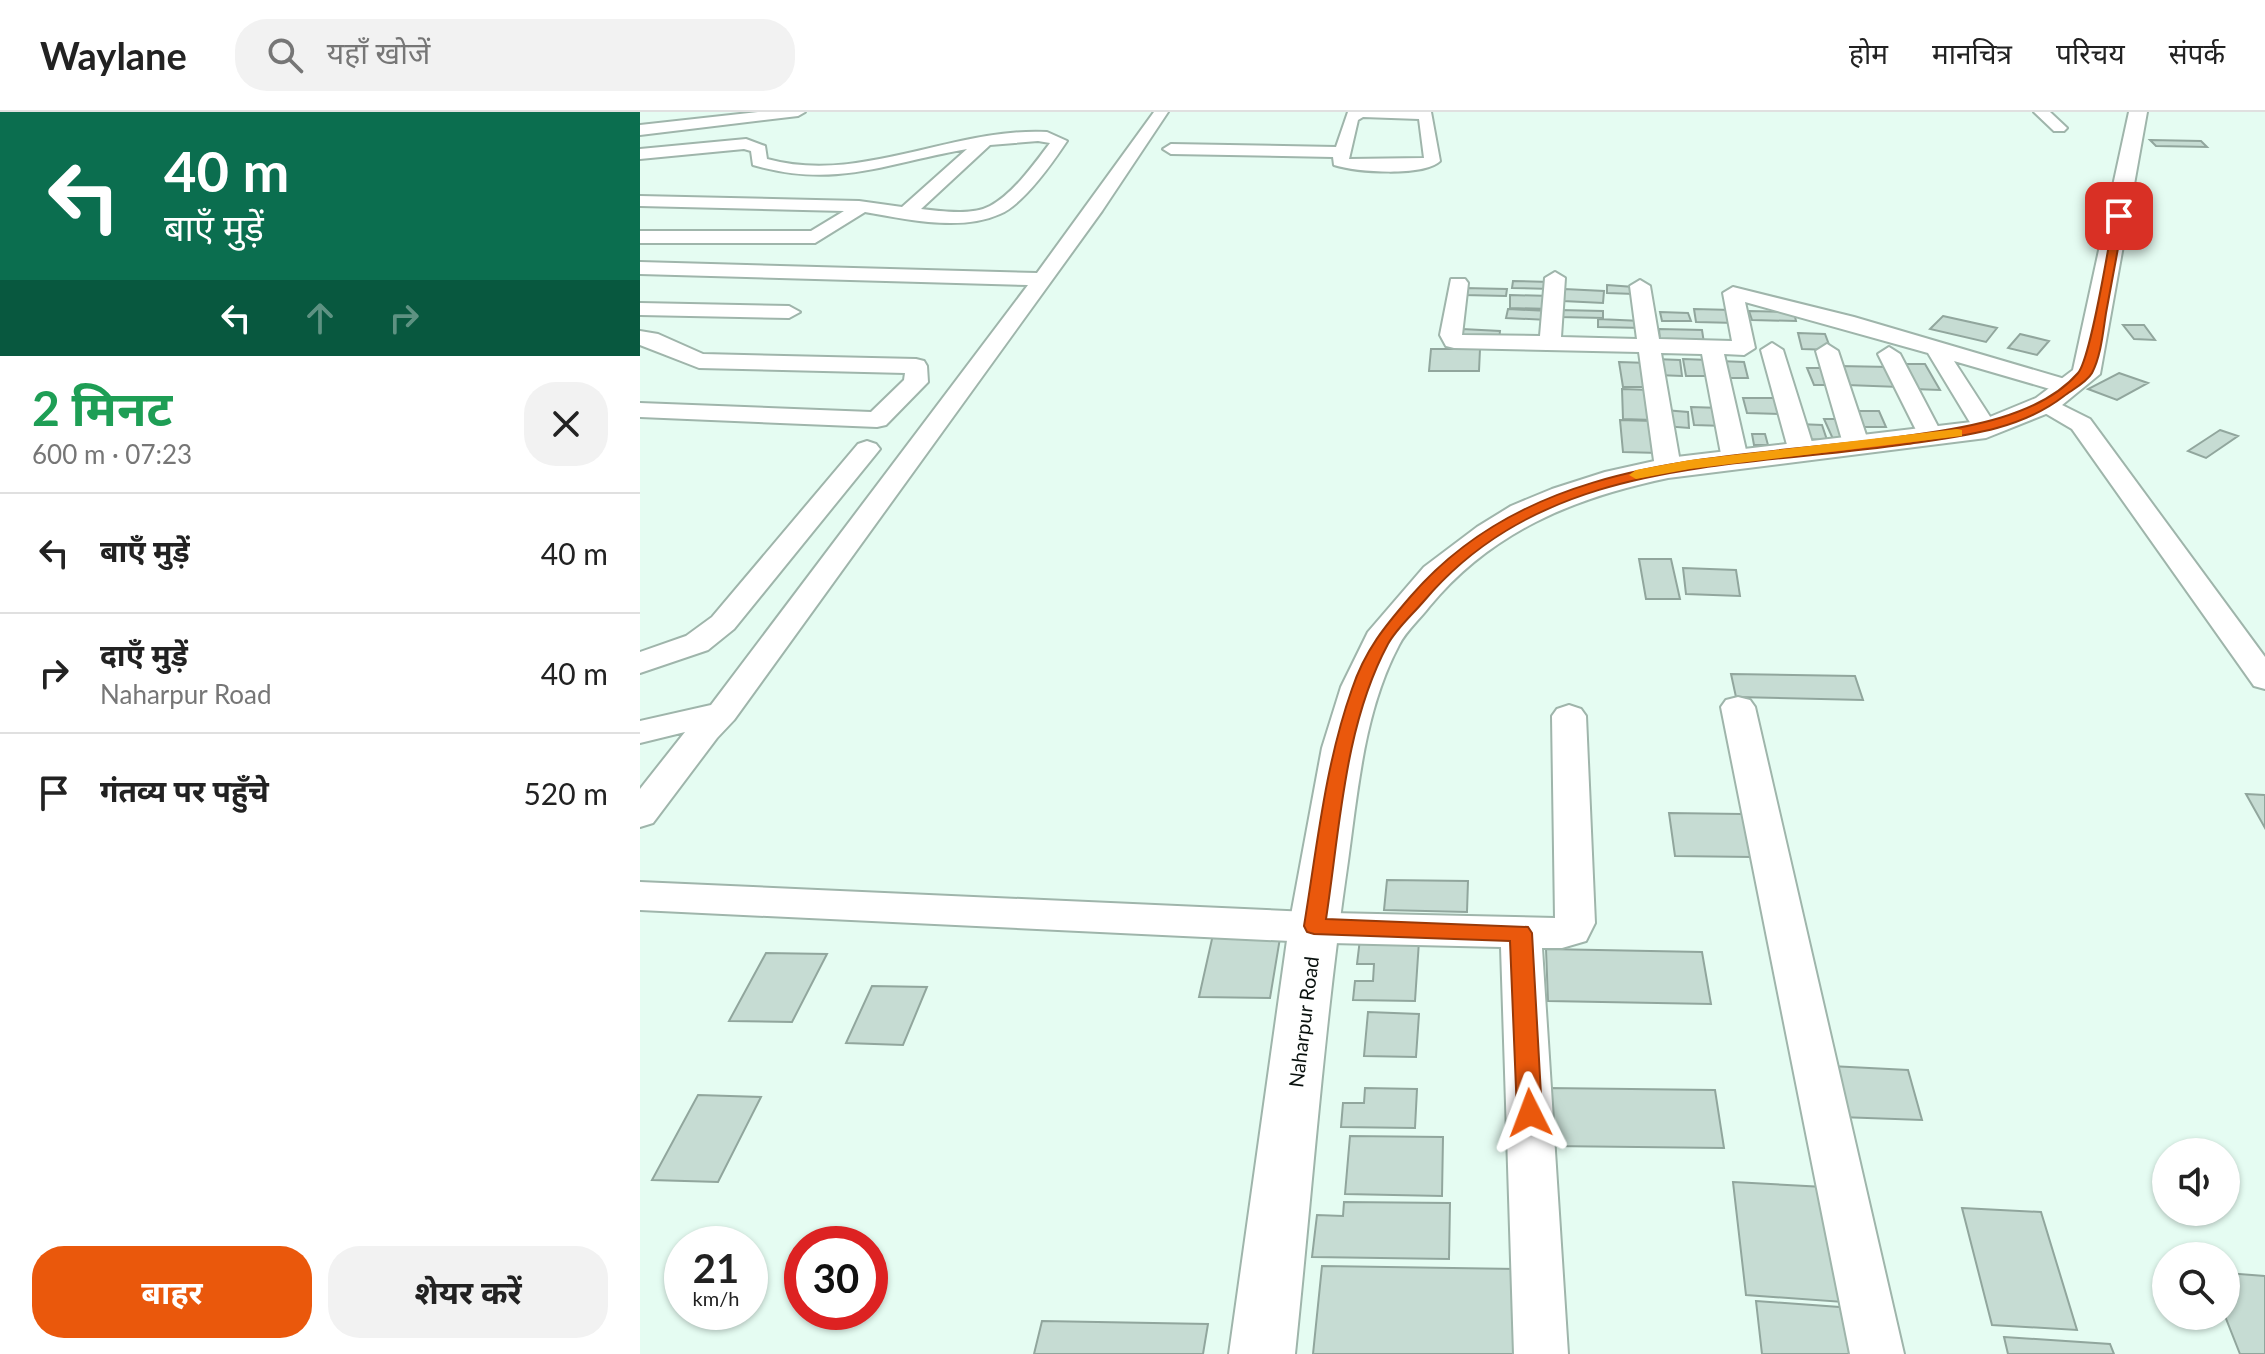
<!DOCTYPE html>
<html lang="hi">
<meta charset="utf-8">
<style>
:root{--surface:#fff;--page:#f2f2f2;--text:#222;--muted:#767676;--line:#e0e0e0;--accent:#ea580c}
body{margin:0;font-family:Lato,"Noto Sans Devanagari",sans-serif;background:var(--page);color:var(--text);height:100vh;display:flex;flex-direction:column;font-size:30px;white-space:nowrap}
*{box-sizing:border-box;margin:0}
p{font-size:26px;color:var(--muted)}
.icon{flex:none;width:44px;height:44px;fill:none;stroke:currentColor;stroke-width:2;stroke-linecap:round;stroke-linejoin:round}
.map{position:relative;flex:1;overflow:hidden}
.details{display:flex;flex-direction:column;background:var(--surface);width:640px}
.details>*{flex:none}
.top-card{background:#0b6e4f;color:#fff;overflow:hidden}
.controls{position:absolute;left:1512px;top:1026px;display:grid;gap:16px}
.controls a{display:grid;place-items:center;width:88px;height:88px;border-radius:50%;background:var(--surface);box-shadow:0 2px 6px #0004;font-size:40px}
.speed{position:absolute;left:24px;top:1114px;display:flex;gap:16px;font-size:40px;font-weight:700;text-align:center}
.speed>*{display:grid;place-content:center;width:104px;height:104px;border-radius:50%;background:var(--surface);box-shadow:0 2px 6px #0004;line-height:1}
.speed small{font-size:20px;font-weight:400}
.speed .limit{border:12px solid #d22;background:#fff;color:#111}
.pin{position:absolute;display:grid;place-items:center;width:68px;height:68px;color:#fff;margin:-34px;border-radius:16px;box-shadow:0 4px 12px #0006}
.me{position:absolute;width:88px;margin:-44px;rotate:357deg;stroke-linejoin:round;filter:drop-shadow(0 0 6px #0008)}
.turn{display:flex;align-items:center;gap:28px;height:168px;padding:0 32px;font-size:36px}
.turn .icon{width:104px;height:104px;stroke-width:2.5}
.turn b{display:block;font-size:56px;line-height:68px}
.lanes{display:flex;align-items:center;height:76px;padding:0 32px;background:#0003;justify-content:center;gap:40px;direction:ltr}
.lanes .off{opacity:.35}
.round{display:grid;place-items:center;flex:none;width:84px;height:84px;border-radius:32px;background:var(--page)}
.overview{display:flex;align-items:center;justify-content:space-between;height:136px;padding:0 32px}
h1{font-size:48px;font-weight:700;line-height:60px;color:#1e9e55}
.cta{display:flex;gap:16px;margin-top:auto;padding:16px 32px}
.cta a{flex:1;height:92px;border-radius:32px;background:var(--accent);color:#fff;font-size:32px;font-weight:700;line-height:92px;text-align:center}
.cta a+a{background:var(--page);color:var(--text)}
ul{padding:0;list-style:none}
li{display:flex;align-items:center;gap:24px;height:120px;padding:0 32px;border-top:2px solid var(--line)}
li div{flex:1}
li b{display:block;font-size:30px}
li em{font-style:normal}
header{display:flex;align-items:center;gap:48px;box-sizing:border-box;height:112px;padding:0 40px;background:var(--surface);border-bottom:2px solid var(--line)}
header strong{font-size:38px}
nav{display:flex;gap:44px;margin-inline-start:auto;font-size:28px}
.search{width:560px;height:72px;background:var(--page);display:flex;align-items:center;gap:20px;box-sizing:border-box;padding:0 28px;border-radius:32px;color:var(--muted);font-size:30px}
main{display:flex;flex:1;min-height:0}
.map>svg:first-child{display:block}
.building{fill:#c6dcd3;stroke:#91a69d;stroke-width:2}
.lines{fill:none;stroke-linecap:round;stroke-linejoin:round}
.minor-casing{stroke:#9fb5ab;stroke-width:4}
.tertiary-casing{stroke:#9fb5ab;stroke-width:4}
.minor{fill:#fff;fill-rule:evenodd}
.tertiary{fill:#fff;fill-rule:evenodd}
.route{fill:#ea580c;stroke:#983908;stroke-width:2}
.slow{fill:#f59e0b}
.labels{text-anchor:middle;stroke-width:7;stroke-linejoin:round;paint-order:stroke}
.street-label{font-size:20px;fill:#09110e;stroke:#fff}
</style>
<header>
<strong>Waylane</strong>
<div class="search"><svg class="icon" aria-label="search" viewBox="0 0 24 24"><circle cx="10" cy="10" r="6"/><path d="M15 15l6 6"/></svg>यहाँ खोजें</div>
<nav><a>होम</a><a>मानचित्र</a><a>परिचय</a><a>संपर्क</a></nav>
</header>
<main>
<section class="details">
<div class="top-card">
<div class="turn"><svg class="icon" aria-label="left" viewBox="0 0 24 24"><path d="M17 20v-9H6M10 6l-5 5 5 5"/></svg><div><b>40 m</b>बाएँ मुड़ें</div></div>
<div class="lanes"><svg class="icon" aria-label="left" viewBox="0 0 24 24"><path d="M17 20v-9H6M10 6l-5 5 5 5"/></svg><svg class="icon off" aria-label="ahead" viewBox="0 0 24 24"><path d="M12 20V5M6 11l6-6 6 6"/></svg><svg class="icon off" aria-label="right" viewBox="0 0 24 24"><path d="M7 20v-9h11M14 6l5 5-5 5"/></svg></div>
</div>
<div class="overview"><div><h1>2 मिनट</h1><p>600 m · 07:23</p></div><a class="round"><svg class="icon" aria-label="close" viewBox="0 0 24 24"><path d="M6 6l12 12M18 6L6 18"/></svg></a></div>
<ul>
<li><svg class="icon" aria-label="left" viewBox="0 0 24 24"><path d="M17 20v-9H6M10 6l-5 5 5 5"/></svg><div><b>बाएँ मुड़ें</b></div><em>40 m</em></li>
<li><svg class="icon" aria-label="right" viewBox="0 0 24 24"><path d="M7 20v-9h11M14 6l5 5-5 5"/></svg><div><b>दाएँ मुड़ें</b><p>Naharpur Road</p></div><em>40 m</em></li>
<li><svg class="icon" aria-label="arrive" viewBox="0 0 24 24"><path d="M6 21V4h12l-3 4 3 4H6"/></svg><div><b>गंतव्य पर पहुँचे</b></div><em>520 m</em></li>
</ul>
<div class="cta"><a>बाहर</a><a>शेयर करें</a></div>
</section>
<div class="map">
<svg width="1625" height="1242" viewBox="0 0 1625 1242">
<rect width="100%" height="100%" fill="#e5fcf2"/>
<path class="building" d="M1510 28 1561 29 1567 35 1516 34Z
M873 169 911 170V177L872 176Z
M967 173 994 175V182L967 181Z
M825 176 867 177 866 184 824 183Z
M924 177 964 179 963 191 923 189Z
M870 183 911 184V197L870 196Z
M868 197 909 199 908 208 866 206Z
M1054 197 1092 198 1096 211 1056 210Z
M919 198 963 199V206L919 205Z
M1109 199 1154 200 1156 209 1112 208Z
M1020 200 1048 201 1051 209H1022Z
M1303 204 1357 216 1346 230 1290 217Z
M958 207 1001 209 1002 216 958 215Z
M1483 213H1504L1515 228 1494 227Z
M822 217 860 219 859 228 820 227Z
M1019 217 1062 218 1064 231 1020 230Z
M1158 221 1185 222 1191 238 1162 237Z
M1380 222 1409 229 1397 243 1368 236Z
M791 237H840L839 259H789Z
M1015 247 1040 248 1042 264 1017 263Z
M1043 247 1068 248 1072 264H1046Z
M1079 249 1104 250 1108 266H1083Z
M979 250 1008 251 1013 275H983Z
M1258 252H1285L1300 278 1273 277Z
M1199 254 1250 255 1259 275 1207 273Z
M1167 256H1189L1197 273H1174Z
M1479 261 1508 271 1477 288 1448 277Z
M982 277 1011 278 1013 308 983 307Z
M1103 286H1138L1144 302 1107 301Z
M1051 295 1081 296 1084 314 1054 313Z
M1024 298 1048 300 1049 316 1024 314Z
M1215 299H1239L1246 315H1222Z
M1184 307H1201L1211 327H1193Z
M980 308 1013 309 1018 341 983 340Z
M1158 312 1182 313 1187 328 1162 327Z
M1580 318 1598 324 1566 346 1548 339Z
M1112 322H1125L1128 333H1114Z
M999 447H1031L1040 487H1006Z
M1043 456 1096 458 1100 484 1046 482Z
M1091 562 1215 564 1223 588 1096 585Z
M1606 682 1625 683V716Z
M1029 701 1102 702 1112 745 1035 744Z
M747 768 828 769 827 800 744 798Z
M574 818 641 820 630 886 559 885Z
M720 827 779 829 775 889 713 888 715 869H733L734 852H717Z
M906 837 1062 840 1071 892 908 889Z
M126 841 187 842 152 910 89 909Z
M232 874 287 875 263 933 206 931Z
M728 900 779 902 776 945 724 944Z
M1190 954 1268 958 1282 1008 1200 1005Z
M725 976 777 977 775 1016 701 1015 703 991H724Z
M907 976 1075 978 1084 1036 910 1034Z
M58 983 121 985 78 1070 12 1068Z
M710 1024 803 1025 802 1084 705 1082Z
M1093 1070 1184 1075 1203 1190 1106 1183Z
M704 1090 810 1091 809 1147 672 1145 677 1103 703 1104Z
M1322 1096 1401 1100 1437 1218 1352 1213Z
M682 1154 877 1157 879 1242H673Z
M1586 1161 1625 1164V1242H1600L1585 1204Z
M1116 1189 1213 1196 1221 1242H1122Z
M402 1209 568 1212 563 1242H394Z
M1364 1225 1470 1232 1474 1242H1368Z"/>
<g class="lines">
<g class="minor-casing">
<path id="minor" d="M118 0H165L158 4 0 23V13Z
M514 0H528L462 99 94 608 77 626 13 711 0 715V677L45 620 0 631V609L71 593 388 173 0 162V150L397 161Z
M708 0H791L800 49C783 65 716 60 694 53L693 45 531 42 523 37 531 32 696 35ZM723 5 779 7 784 46 709 47 718 8Z
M1394 0H1410L1427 16 1424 19H1414Z
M407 20 427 29C413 50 384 92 360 102 321 120 265 107 225 100L175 131H0V119H171L204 99 0 94V84L219 89 262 95 327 37C246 51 197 77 113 53L111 39 104 37 0 47V37L106 27 125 34 127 47C221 73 313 15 407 20ZM398 29 410 31C395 51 373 82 350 94 331 104 301 99 281 97L350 33Z
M915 160 925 166 921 225 997 227 990 174 1000 168 1010 174 1019 227 1092 229 1083 181 1093 175 1214 205 1435 270 1439 275 1435 280 1427 282 1314 249 1358 317 1355 322H1337L1288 241 1105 190 1115 236 1104 243 1084 242 1108 347 1104 352H1086L1082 347 1062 242 1021 241 1041 356 1037 361H1019L1015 356 999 240 814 236 806 234 800 223 811 167H825L828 171 822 223 900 224 905 166Z
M0 191 149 194 160 200 149 206 0 203Z
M0 219 18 222 63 242 276 247 284 249 287 254 288 270 246 313 237 315 0 305V291L231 300 264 268 265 261 59 256 0 233Z
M1132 231 1143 238 1175 340 1171 345H1153L1149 340 1121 238Z
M1187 232 1198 239 1230 335 1226 340H1208L1204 335 1176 239Z
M1249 235 1260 242 1304 326 1301 331H1283L1280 326 1238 242Z
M1406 285 1450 307 1625 545V577L1614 574 1432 317 1398 297 1394 292 1398 287Z
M227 329 236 332 240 337 236 342 94 517 68 538 0 561V540L46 524 72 505 218 332Z
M1098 585 1110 588 1115 595 1264 1242H1210L1081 595 1086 588Z
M929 593 941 597 946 604 955 811 946 829 922 836H902L928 1242H874L861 835 691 831 0 798V770L691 801 915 806 912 604 917 597Z"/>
</g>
<g class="tertiary-casing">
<path id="tertiary" d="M1489 0H1507L1460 262 1416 298 1346 326 1028 366C933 386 852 419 789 495 780 507 766 519 759 533 724 599 718 677 708 749 684 913 672 1078 655 1242H589L649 814 682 636 701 575 728 520 784 455 837 415 871 394 912 377 965 360 1028 346 1340 309 1396 286 1433 258Z"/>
</g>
<use href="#minor" class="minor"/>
<use href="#tertiary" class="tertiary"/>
</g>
<path class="route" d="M1479 101 1484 104C1478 136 1472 169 1466 201 1463 220 1461 244 1452 261 1447 270 1432 278 1424 284 1379 319 1321 324 1267 332 1095 357 907 344 784 489 772 503 757 516 748 532 704 614 700 716 686 807L888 815 892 821 902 1001 898 1009 890 1012 881 1009 877 1001 870 829 674 822 667 820 664 814C677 735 685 653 712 577 725 538 745 514 771 484 899 336 1096 349 1273 323 1325 316 1401 304 1438 261 1451 246 1469 131 1474 104Z"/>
<path class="slow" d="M1317 317 1322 318V324L1050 357 996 367 989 363 996 358 1050 348Z"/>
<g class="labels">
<g class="street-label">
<text transform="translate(664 910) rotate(-83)" y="7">Naharpur Road</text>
</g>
</g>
</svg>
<div class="controls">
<a><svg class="icon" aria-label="sound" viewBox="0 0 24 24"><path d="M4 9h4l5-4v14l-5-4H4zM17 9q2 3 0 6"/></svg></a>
<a><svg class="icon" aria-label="search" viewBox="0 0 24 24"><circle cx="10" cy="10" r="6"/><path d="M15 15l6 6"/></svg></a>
</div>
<div class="speed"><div>21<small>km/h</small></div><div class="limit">30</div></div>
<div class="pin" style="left:1479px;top:104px;background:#d93025"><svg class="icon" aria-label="arrive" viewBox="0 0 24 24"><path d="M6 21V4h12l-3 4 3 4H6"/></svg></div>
<svg class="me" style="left:890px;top:1001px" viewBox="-20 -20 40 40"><path d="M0-17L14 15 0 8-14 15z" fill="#ea580c" stroke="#fff" stroke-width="4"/></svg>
</div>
</main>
